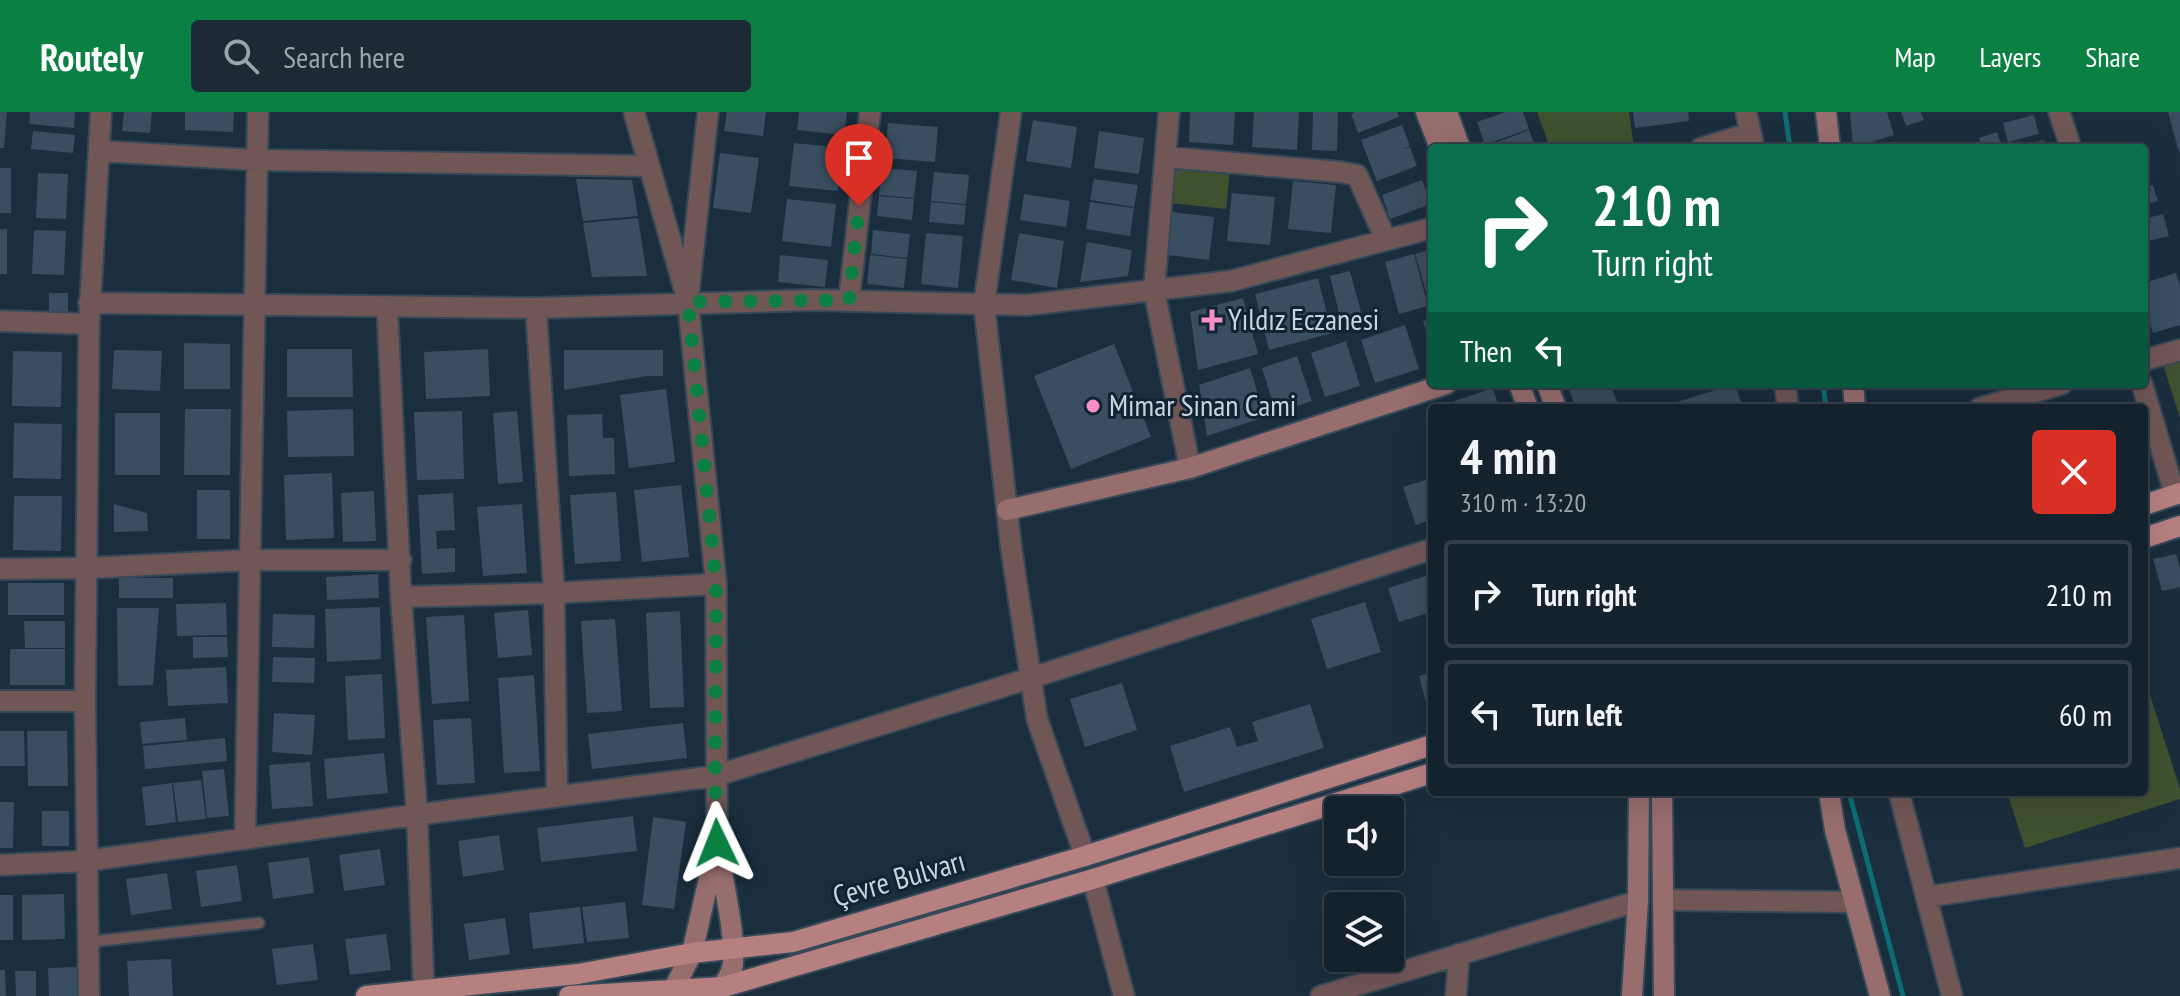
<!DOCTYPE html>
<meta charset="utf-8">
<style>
:root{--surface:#14222e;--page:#1d2a36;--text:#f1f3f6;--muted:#9da4aa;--line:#333f4a;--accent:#0b8043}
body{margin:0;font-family:"PT Sans Narrow",sans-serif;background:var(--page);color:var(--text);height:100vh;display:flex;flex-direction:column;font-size:30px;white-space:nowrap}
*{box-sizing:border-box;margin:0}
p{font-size:26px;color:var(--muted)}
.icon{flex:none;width:44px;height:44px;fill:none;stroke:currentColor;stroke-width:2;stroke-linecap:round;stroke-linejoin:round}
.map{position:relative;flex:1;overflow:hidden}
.details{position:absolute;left:1428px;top:292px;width:720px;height:392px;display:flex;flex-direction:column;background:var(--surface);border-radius:8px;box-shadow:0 8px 32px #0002,0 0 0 2px var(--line)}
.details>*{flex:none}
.top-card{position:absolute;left:1428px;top:32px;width:720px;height:244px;border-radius:8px;box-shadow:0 8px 32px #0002,0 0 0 2px var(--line);background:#0b6e4f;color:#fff;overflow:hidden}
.buttons{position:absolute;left:1324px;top:684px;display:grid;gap:16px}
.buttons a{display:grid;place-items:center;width:80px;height:80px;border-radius:8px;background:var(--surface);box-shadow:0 8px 32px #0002,0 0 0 2px var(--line);font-size:40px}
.pin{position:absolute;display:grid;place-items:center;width:68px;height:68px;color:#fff;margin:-82px -34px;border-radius:50% 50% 50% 0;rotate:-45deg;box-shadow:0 0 8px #0007}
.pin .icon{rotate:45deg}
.me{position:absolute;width:88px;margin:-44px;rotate:358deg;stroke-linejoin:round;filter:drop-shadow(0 0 6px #0008)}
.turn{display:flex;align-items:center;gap:28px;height:168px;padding:0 32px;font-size:36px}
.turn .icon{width:104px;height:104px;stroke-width:2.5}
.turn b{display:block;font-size:56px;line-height:68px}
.then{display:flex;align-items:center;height:76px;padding:0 32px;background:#0003;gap:16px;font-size:30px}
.round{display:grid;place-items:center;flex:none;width:84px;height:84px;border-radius:8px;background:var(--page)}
.headline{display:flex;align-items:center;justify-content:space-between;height:136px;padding:0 32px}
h1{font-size:48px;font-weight:700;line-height:60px}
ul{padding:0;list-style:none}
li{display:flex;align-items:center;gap:24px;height:108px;margin:0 16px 12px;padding:0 16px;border:4px solid var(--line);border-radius:8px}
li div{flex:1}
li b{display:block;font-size:30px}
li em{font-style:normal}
header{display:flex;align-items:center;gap:48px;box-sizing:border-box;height:112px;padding:0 40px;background:var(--accent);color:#fff}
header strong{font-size:38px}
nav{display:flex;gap:44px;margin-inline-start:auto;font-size:28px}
.search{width:560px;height:72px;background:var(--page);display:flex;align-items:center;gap:20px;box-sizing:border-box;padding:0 28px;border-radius:8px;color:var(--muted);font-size:30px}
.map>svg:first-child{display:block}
.green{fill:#40512f}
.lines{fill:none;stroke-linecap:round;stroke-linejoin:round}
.stream{stroke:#0d6d74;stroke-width:5}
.building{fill:#394e60}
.lane-casing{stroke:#364958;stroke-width:14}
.street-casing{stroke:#364958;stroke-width:24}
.secondary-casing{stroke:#364958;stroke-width:24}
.primary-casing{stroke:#364958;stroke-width:24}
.lane{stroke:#715656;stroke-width:10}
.street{stroke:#715656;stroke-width:20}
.secondary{stroke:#986d6e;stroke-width:20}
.primary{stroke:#b67f80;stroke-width:20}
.route{stroke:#0b8043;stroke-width:14;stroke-dasharray:0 25.2}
.poi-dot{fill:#f98fca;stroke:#102434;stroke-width:3}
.labels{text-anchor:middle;stroke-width:6;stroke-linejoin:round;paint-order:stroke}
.poi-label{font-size:30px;fill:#c8d4df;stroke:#102434;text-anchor:start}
.street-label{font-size:30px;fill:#c8d4df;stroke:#102434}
</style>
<header>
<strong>Routely</strong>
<div class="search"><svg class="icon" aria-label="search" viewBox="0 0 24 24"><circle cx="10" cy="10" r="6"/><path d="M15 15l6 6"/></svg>Search here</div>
<nav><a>Map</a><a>Layers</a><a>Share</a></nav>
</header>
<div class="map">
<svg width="2180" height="884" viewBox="0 0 2180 884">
<rect width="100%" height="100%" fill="#1a2e3e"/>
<path class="green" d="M1537 0H1629L1634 36H1550Z
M1173 53 1230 58 1226 97 1170 91Z
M2180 247V306L2163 252Z
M2144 564 2180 677V687L2025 736 2007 680H2144Z"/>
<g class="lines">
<path class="stream" d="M1785 0 1790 36
M1823 272 1826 296
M1849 680 1903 884"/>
</g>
<path class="building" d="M0 0H7L4 36H0Z
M30 0H75L74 16 29 12Z
M124 0H152L150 21 122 19Z
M185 0H234L233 20 185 18Z
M727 0H766L763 24 724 19Z
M799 0H847L844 23 797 18Z
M1190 0H1235L1233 33 1189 30Z
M1254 0H1299L1297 38 1252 35Z
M1313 0H1338L1337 39 1312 38Z
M1355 0H1397L1399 5 1358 21 1351 2Z
M1506 0H1523L1529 17 1485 33 1477 10Z
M1633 0H1688L1689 9 1635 16Z
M1850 0H1887L1894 23 1853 36Z
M1901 0H1921L1924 8 1906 14Z
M2168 0H2180V40H2179Z
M2034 3 2039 22 2008 30 2003 11Z
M1033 8 1077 15 1071 56 1026 49Z
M888 11 938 15 935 50 885 46Z
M1402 13 1410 34 1400 38 1410 35 1417 54 1377 69 1361 28Z
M1529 18 1536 36H1481Z
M33 19 75 23 73 41 31 37Z
M1099 19 1144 26 1139 62 1094 56Z
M1997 20 2002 36H1982L1979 26Z
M2044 28 2047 36H2016V35Z
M794 31 843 36 838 79 789 74Z
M720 41 759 46 751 101 713 96Z
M0 56H11V101H0Z
M882 56 917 59 914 86 879 83Z
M934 60 969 63 966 92 931 89Z
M38 61 68 62 66 107 36 106Z
M576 67 632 68 638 104 583 109Z
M1094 67 1138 73 1134 95 1090 88Z
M1422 68 1431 92 1390 107 1382 83Z
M1293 69 1336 73 1331 121 1288 117Z
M2153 73 2158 89 2144 93V75Z
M1232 81 1275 85 1270 133 1227 129Z
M1024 82 1070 89 1066 115 1020 108Z
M879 84 914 87 912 108 877 104Z
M787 87 836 92 831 135 782 129Z
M931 90 966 93 964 113 929 110Z
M1090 90 1134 96 1130 124 1086 117Z
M1172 100 1214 105 1209 148 1168 143Z
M2163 102 2169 124 2144 130V107Z
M638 106 647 164 592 165 583 111Z
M0 117H7V162H0Z
M34 118 66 119 64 163 32 162Z
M873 118 910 122 907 146 871 142Z
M926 121 963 124 958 176 921 172Z
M1019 121 1064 129 1057 176 1011 168Z
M1087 130 1132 138 1128 164 1080 170Z
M1432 137V197H1431L1415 142Z
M1414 142 1428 194 1399 202 1385 150Z
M780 143 828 148 825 175 778 170Z
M870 143 907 147 904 176 867 172Z
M1350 159 1363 208 1342 214 1330 164Z
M2176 161 2180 173V213L2153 221 2144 194V171Z
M1318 166 1332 221 1269 238 1255 182Z
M49 181H68V200H49Z
M1243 186 1258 242 1198 258 1190 200Z
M1432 206V236H1431L1423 209Z
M1405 213 1419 257 1375 271 1361 228Z
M1346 229 1360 274 1325 285 1311 241Z
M184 231 230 232V277H184Z
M1114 232 1151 325 1071 357 1034 264Z
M287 237H352L353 285H287Z
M488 237 490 284 426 287 424 240Z
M114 238 162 239 160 279 112 277Z
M564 238H663V264H647L564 278Z
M13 239 62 240 61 295 12 294Z
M1297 244 1312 289 1276 301 1262 256Z
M1250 256 1265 305 1207 324 1199 273Z
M1567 272H1610L1618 292 1607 296H1576Z
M1735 272 1743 296H1661V295Z
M1493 276 1499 296H1448L1446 292Z
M666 277 675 350 629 356 620 283Z
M185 297H231L230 363H184Z
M353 297 354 344 288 345 287 299Z
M462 299 464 367 417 368 414 300Z
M517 299 523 370 498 372 493 301Z
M115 301H160V363H115Z
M602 302 603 326H614L615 362 569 364 567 303Z
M14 311 62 312 61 367 13 366Z
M332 361 334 426 286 428 284 363Z
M1432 366V407L1416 413 1403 375Z
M681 373 689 445 642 450 634 378Z
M197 378H230V427H197Z
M374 379 376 429 343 430 341 381Z
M616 380 621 449 575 452 570 383Z
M453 381 455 418 436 419 437 437 455 436V460L422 462 418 383Z
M14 384H62L61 439 13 438Z
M114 392 147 401 148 419 114 420Z
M522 392 527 461 483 464 477 395Z
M2176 442 2180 457V475L2162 479 2153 447Z
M378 462 379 486 327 488 326 465Z
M1432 462V500L1399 510 1388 476Z
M119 466H173V486H119Z
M8 471H64V503H8Z
M1365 490 1381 540 1327 557 1311 507Z
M226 491 227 523 177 524 176 492Z
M380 495 381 547 327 550 325 497Z
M117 496H159L153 573 118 574Z
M528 498 532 543 498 546 494 501Z
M680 499 684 595 650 596 646 501Z
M273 502 315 503 314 536 272 535Z
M464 503 469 589 432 592 426 505Z
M615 507 622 599 587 601 581 509Z
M24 509H65V536H25Z
M193 525H227L228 545 193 546Z
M10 537H65V573H10Z
M273 545 315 546 314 571 272 570Z
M226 555 228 591 168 594 166 558Z
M1432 560V608L1431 609 1419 564Z
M382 562 385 626 348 628 345 564Z
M534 563 540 659 504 661 498 566Z
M1122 571 1137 618 1085 635 1070 587Z
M1310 592 1324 636 1184 680 1170 634 1230 615 1237 635 1258 629 1252 610Z
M274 601 315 603 312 643 272 640Z
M185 606 187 628 142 632 140 610Z
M471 606 475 671 437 673 433 608Z
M683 611 687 646 592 657 588 622Z
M0 619H24L25 654H0Z
M27 619H67L68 674H28Z
M225 626 227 649 145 657 143 634Z
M384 641 388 681 327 687 324 647Z
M310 650 313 694 272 697 269 653Z
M224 657 229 704 207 706 202 659Z
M201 668 206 707 178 710 173 671Z
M172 671 176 710 146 714 142 675Z
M0 690H14L13 736H0Z
M42 699H69V734H42Z
M633 704 637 739 541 750 537 716Z
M653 705 686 710 674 797 642 793Z
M499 723 504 758 463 765 458 729Z
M380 737 385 773 344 779 339 743Z
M309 745 314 781 273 787 268 751Z
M237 753 242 789 201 795 196 759Z
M167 761 172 797 131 803 126 767Z
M64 782 65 827 22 828V783Z
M0 783H13V828H0Z
M625 790 629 826 587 830 582 795Z
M580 795 584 831 533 837 529 801Z
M505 806 510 842 469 848 464 812Z
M386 822 391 858 350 863 345 827Z
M313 832 318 868 277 873 272 837Z
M171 847 173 884H129L127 849Z
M78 855 79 884H49L48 856Z
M0 858H5L6 884H0Z
M15 859H36V884H16Z"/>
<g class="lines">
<g class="lane-casing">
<path id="lane" d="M88 830 259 811"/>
</g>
<g class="street-casing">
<path id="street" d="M634 0 688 190 716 472 717 731
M1011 0 984 192 1011 435 1037 607 1085 744
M1169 0 1154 178 1190 356
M1746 0 1754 36
M2059 0 2071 36
M1701 36 1751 21
M99 39 257 48 649 54
M1165 45 1340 60 1357 63 1386 128
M689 178 708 0
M849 188 870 0
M89 191 536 196 813 188 1027 193 1231 169 1432 116
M387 194 401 485 417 702 424 884
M536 196 554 481 557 684
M0 209 89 212
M2144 248 2180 238
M1785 272 1788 296
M2142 272 2175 383
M1980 296 2062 272
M0 457 87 456 251 448H401
M401 485 554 481 716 472
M0 589H85
M1899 680 1952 884
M245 727 258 0
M0 753 86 749 392 706 715 664 1031 566 1432 437
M1093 767 1124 884
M1926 785 2180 746
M1664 788 1854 790
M89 884 85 589 89 212 101 0
M1321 884 1638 789
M1456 884 1459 842"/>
</g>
<g class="secondary-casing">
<path id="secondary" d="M1426 0 1440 36
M1447 0 1460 36
M1826 0 1830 36
M1519 272 1528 296
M1547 272 1556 296
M1853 272 1855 296
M1007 398 1190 356 1446 272
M1662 680 1664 884
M1829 680 1835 718 1880 884
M670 884 692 841 717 731
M715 884C722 876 728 867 732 857 738 833 723 770 719 743
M1632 884 1638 789 1639 680"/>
</g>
<g class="primary-casing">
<path id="primary" d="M2144 393 2180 381
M2144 426 2180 414
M366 884 578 862 692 841 793 830 1085 744 1432 633
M569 884 723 875 1093 767 1432 661"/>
</g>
<use href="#lane" class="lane"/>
<use href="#street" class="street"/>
<use href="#secondary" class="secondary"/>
<use href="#primary" class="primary"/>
</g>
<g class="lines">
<path class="route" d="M717 731 715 664 716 472 688 190 849 188 859 94"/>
</g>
<g class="poi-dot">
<path d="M1208 196h8v8h8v8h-8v8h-8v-8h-8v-8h8z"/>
<circle cx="1093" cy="294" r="8"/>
</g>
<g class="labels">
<g class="poi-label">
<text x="1228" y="218">Yıldız Eczanesi</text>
<text x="1109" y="304">Mimar Sinan Cami</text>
</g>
<g class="street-label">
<text transform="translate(899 767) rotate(-16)" y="10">Çevre Bulvarı</text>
</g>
</g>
</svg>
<div class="buttons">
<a><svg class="icon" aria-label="sound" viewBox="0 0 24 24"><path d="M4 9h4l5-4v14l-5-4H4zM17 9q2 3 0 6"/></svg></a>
<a><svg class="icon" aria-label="layers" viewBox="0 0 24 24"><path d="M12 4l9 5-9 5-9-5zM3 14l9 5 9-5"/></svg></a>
</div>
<div class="pin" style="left:859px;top:94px;background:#d93025"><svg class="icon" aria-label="arrive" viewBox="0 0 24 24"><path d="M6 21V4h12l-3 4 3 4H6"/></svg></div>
<svg class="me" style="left:717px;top:731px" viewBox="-20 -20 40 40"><path d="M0-17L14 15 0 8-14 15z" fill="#0b8043" stroke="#fff" stroke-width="4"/></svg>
<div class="top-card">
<div class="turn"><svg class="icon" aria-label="right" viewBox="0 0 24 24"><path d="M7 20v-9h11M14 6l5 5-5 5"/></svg><div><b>210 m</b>Turn right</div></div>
<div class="then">Then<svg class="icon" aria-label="left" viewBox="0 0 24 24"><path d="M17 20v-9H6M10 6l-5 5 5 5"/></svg></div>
</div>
<section class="details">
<div class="headline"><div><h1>4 min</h1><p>310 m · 13:20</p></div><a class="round" style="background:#d93025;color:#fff"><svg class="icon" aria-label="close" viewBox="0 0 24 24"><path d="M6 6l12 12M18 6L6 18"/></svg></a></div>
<ul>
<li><svg class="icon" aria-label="right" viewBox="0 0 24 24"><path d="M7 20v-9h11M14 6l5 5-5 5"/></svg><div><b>Turn right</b></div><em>210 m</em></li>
<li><svg class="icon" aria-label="left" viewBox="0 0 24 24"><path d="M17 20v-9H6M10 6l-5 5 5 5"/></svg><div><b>Turn left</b></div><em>60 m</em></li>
</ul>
</section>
</div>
